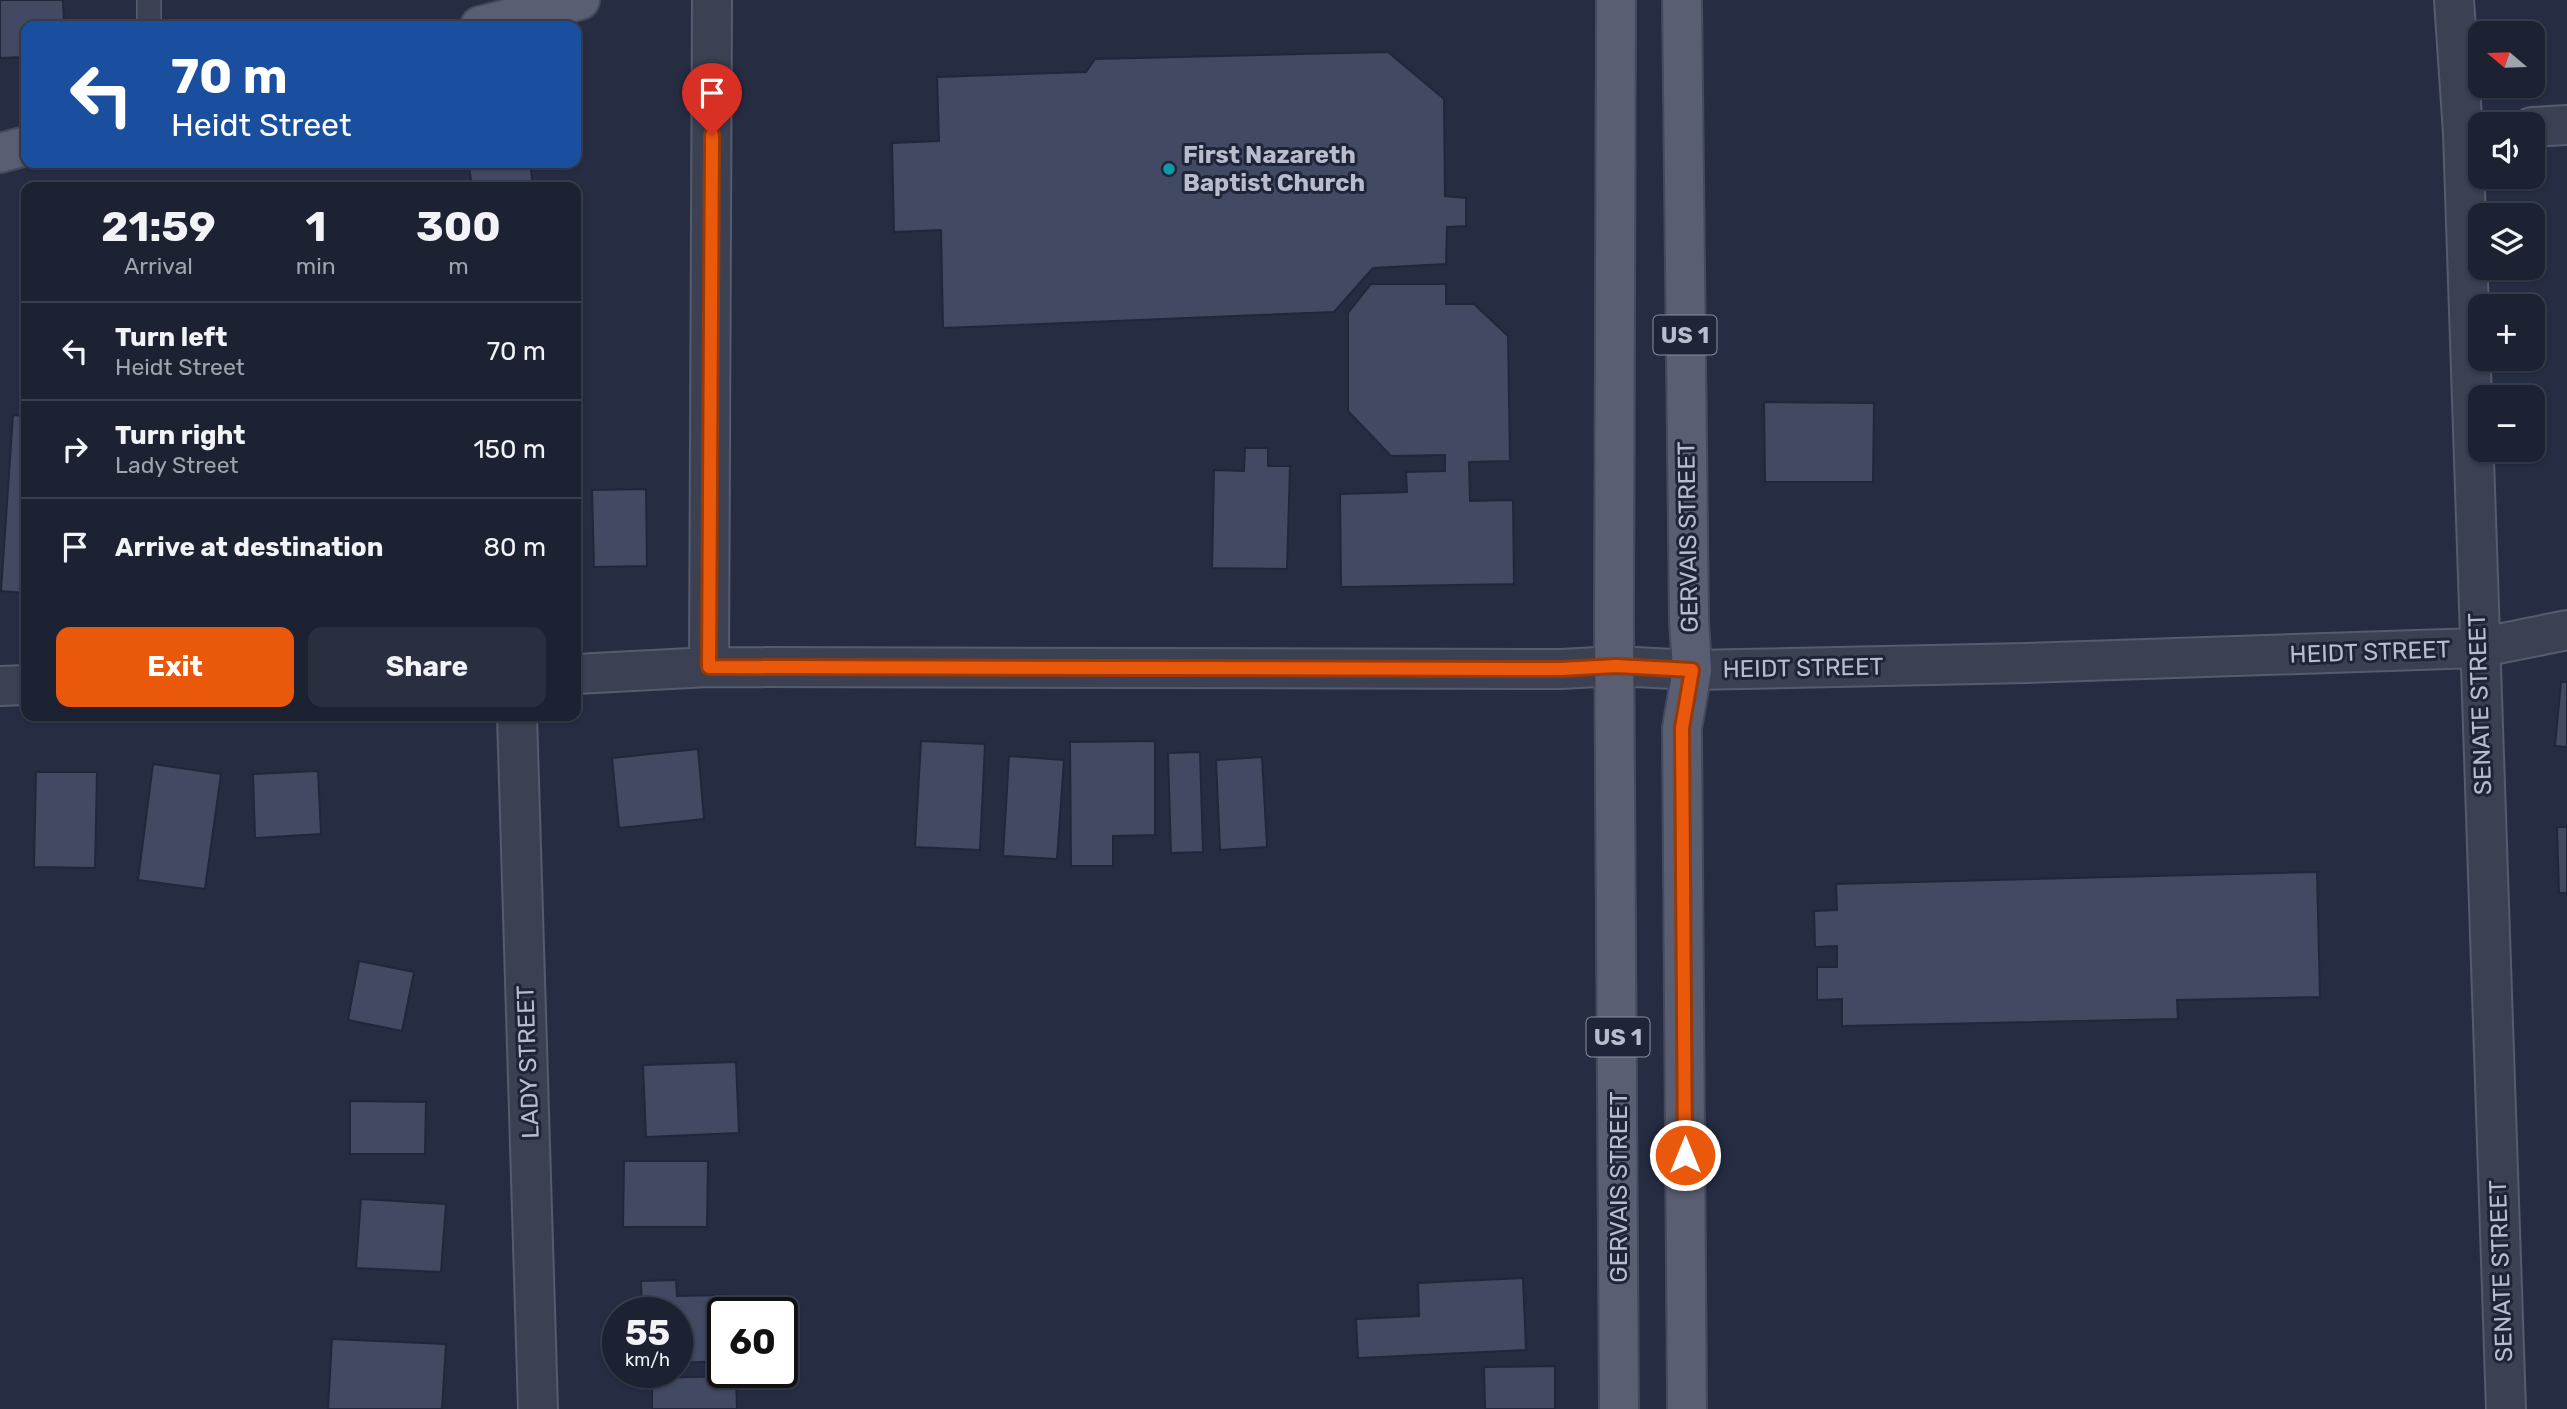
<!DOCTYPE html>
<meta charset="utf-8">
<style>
:root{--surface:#1c2232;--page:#292f3e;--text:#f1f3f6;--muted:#a0a4ac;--line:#3a3f4d;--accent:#ea580c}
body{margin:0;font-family:Rubik,sans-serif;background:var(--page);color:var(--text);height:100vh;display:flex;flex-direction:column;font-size:26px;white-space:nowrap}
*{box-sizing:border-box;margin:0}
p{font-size:23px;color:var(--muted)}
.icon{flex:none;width:38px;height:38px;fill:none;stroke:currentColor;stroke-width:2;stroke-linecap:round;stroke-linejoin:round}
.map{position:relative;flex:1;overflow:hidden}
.side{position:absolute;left:21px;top:182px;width:560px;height:539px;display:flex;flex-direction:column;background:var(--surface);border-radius:14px;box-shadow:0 2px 5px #0004,0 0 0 2px var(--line)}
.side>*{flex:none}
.banner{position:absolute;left:21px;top:21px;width:560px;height:147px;border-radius:14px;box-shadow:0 2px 5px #0004,0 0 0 2px var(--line);background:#1a4fa0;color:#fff;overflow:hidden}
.needle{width:46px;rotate:289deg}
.tools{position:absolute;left:2468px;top:21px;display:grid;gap:14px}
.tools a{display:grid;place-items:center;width:77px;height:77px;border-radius:14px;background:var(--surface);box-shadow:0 2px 5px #0004,0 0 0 2px var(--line);font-size:35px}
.speed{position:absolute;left:602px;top:1297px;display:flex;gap:14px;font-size:35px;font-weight:700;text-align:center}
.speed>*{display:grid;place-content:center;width:91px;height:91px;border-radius:50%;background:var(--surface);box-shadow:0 2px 5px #0004,0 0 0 2px var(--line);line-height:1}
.speed small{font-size:18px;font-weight:400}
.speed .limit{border:4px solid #111;border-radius:10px;background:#fff;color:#111}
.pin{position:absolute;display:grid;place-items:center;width:60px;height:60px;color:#fff;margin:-72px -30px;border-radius:50% 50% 50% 0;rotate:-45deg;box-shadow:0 0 7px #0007}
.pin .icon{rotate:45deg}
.me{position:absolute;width:77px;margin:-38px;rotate:0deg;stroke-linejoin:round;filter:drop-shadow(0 0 5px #0008)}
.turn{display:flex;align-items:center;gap:24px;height:147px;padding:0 35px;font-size:32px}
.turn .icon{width:91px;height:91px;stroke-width:2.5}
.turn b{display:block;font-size:49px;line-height:60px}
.eta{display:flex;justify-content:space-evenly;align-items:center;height:119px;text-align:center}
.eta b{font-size:42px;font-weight:700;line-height:49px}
.cta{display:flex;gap:14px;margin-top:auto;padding:14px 35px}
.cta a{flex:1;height:80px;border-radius:14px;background:var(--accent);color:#fff;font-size:28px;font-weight:700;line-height:80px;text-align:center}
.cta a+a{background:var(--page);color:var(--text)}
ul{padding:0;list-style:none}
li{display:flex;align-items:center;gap:21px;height:98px;padding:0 35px;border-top:2px solid var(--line)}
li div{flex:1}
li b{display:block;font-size:26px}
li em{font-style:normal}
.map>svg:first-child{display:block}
.building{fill:#424a63;stroke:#21273a;stroke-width:2}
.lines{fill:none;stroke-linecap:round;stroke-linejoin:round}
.lane-casing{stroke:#565b6d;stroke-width:26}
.street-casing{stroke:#565b6d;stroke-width:42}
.primary-casing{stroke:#44495c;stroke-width:42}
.lane{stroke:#3b4052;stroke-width:23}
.street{stroke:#3b4052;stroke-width:38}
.primary{stroke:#595e72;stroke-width:38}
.route-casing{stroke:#983908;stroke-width:18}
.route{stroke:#ea580c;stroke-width:12}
.culture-dot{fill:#0f9aa8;stroke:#1f2438;stroke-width:2.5}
.labels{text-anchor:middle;stroke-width:6;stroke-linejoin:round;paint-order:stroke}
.shield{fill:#1f2438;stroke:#8a8ea0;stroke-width:2}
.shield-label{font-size:23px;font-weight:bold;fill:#b8bccc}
.poi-label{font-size:24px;font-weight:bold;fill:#b8bccc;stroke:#1f2438;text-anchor:start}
.street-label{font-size:24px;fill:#b8bccc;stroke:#1f2438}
</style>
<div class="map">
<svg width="2567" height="1409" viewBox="0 0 2567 1409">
<rect width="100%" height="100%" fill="#262d43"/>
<path class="building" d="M0 0H63L64 26H26V57L0 58Z
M1388 52 1444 99 1445 196 1466 198V226L1447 227 1446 264 1373 268 1334 312 943 328 941 230 894 232 892 143 939 141 937 77 1086 72 1095 59Z
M492 163H530L533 187H472L469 166Z
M1371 284H1446V304H1474L1508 336 1510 461 1469 462 1470 501 1513 500 1514 584 1341 587 1340 494 1407 492 1406 472 1445 471V455L1391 456 1348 411V313Z
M1764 402 1874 403 1873 482H1765Z
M13 415 26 416V593L1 591Z
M1245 448H1268V466H1290L1287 569 1212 568 1214 470 1244 471Z
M646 489 647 566 594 567 592 490Z
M2561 682H2567V747L2555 746Z
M921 741 985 744 980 850 915 847Z
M1155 741V835L1113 836V866H1071L1070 742Z
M698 749 704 819 619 828 612 758Z
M1200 752 1203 852 1171 853 1168 753Z
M1009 756 1064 760 1057 859 1003 856Z
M1262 757 1267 847 1220 850 1216 760Z
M153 764 221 774 205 889 138 880Z
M318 771 321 834 255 838 253 774Z
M36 772H97L95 868 34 867Z
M2557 827H2567V893H2559Z
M2317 872 2320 997 2177 1000 2178 1019 1842 1026V999L1817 1000V967H1837V946L1815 947 1814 911 1837 910 1836 884Z
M359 961 414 972 402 1031 348 1020Z
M736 1062 739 1133 646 1137 643 1065Z
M350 1101 426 1102 425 1154H350Z
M624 1161H708L707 1227H623Z
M361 1199 446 1204 441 1272 356 1268Z
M1523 1278 1526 1350 1358 1358 1356 1319 1419 1316 1418 1283Z
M676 1280 677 1296 728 1295 729 1312H723V1361L677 1363V1312H642L641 1281Z
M332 1339 446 1344 442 1409H328Z
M1555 1366V1409H1485L1484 1367Z
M736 1376 737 1409H652V1378Z"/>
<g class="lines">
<g class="lane-casing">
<path id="lane" d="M149 0V26"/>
</g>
<g class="street-casing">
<path id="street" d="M2454 0 2463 133 2506 1409
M2532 127 2567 125
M709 667 712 0
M576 674 709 667 1561 669 1616 666 1692 670 2026 663 2478 648 2567 630
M0 686 26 685
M517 716 538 1409"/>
</g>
<g class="primary-casing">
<path id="primary" d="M1616 0 1614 622 1619 1409
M1682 0 1689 621 1692 670 1682 728 1687 1409
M480 26 580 0
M0 153 26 146"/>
</g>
<use href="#lane" class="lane"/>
<use href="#street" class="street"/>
<use href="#primary" class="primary"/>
</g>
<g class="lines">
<g class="route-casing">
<path id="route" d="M712 135 709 667 1561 669 1616 666 1692 670 1682 728 1685 1155"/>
</g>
<use href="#route" class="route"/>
</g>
<circle class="culture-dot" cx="1169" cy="169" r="7"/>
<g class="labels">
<g class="shield">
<rect x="1653.5" y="315.5" width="63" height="39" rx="5"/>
<rect x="1586.5" y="1017.5" width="63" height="39" rx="5"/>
</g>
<g class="shield-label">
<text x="1685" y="343">US 1</text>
<text x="1618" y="1045">US 1</text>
</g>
<g class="poi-label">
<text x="1183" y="163">First Nazareth<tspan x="1183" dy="28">Baptist Church</tspan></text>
</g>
<g class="street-label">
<text transform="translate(1688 537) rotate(-91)" y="8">GERVAIS STREET</text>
<text transform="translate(2370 652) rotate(-2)" y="8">HEIDT STREET</text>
<text transform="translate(1803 668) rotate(-1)" y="8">HEIDT STREET</text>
<text transform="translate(2480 704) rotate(-92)" y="8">SENATE STREET</text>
<text transform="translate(528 1062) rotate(-92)" y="8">LADY STREET</text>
<text transform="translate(1619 1187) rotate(-90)" y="8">GERVAIS STREET</text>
<text transform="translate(2501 1271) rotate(-92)" y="8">SENATE STREET</text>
</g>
</g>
</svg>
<div class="tools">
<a><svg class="needle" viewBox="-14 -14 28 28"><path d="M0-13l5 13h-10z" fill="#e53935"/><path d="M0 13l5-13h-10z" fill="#a0a4ac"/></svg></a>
<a><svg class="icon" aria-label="sound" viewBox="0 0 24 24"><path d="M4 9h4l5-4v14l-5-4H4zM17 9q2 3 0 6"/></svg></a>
<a><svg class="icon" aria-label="layers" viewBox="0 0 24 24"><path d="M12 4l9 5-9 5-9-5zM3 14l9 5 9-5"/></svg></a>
<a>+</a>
<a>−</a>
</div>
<div class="speed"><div>55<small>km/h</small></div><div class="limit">60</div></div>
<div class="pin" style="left:712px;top:135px;background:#d93025"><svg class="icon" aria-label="arrive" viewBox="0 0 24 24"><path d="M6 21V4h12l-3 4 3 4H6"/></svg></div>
<svg class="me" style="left:1685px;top:1155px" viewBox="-20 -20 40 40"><circle r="17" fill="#ea580c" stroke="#fff" stroke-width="3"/><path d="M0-11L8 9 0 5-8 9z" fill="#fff"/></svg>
<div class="banner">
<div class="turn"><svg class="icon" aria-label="left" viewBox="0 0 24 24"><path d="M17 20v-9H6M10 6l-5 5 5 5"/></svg><div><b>70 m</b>Heidt Street</div></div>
</div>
<section class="side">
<div class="eta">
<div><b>21:59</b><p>Arrival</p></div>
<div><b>1</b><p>min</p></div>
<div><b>300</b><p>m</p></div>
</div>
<ul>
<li><svg class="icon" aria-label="left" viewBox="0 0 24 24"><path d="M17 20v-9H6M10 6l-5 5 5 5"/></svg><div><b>Turn left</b><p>Heidt Street</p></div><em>70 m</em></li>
<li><svg class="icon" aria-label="right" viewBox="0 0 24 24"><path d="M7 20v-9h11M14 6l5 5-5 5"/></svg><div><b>Turn right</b><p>Lady Street</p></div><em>150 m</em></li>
<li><svg class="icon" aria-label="arrive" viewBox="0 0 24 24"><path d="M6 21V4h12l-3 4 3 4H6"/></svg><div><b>Arrive at destination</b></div><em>80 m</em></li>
</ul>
<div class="cta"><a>Exit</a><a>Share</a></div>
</section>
</div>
